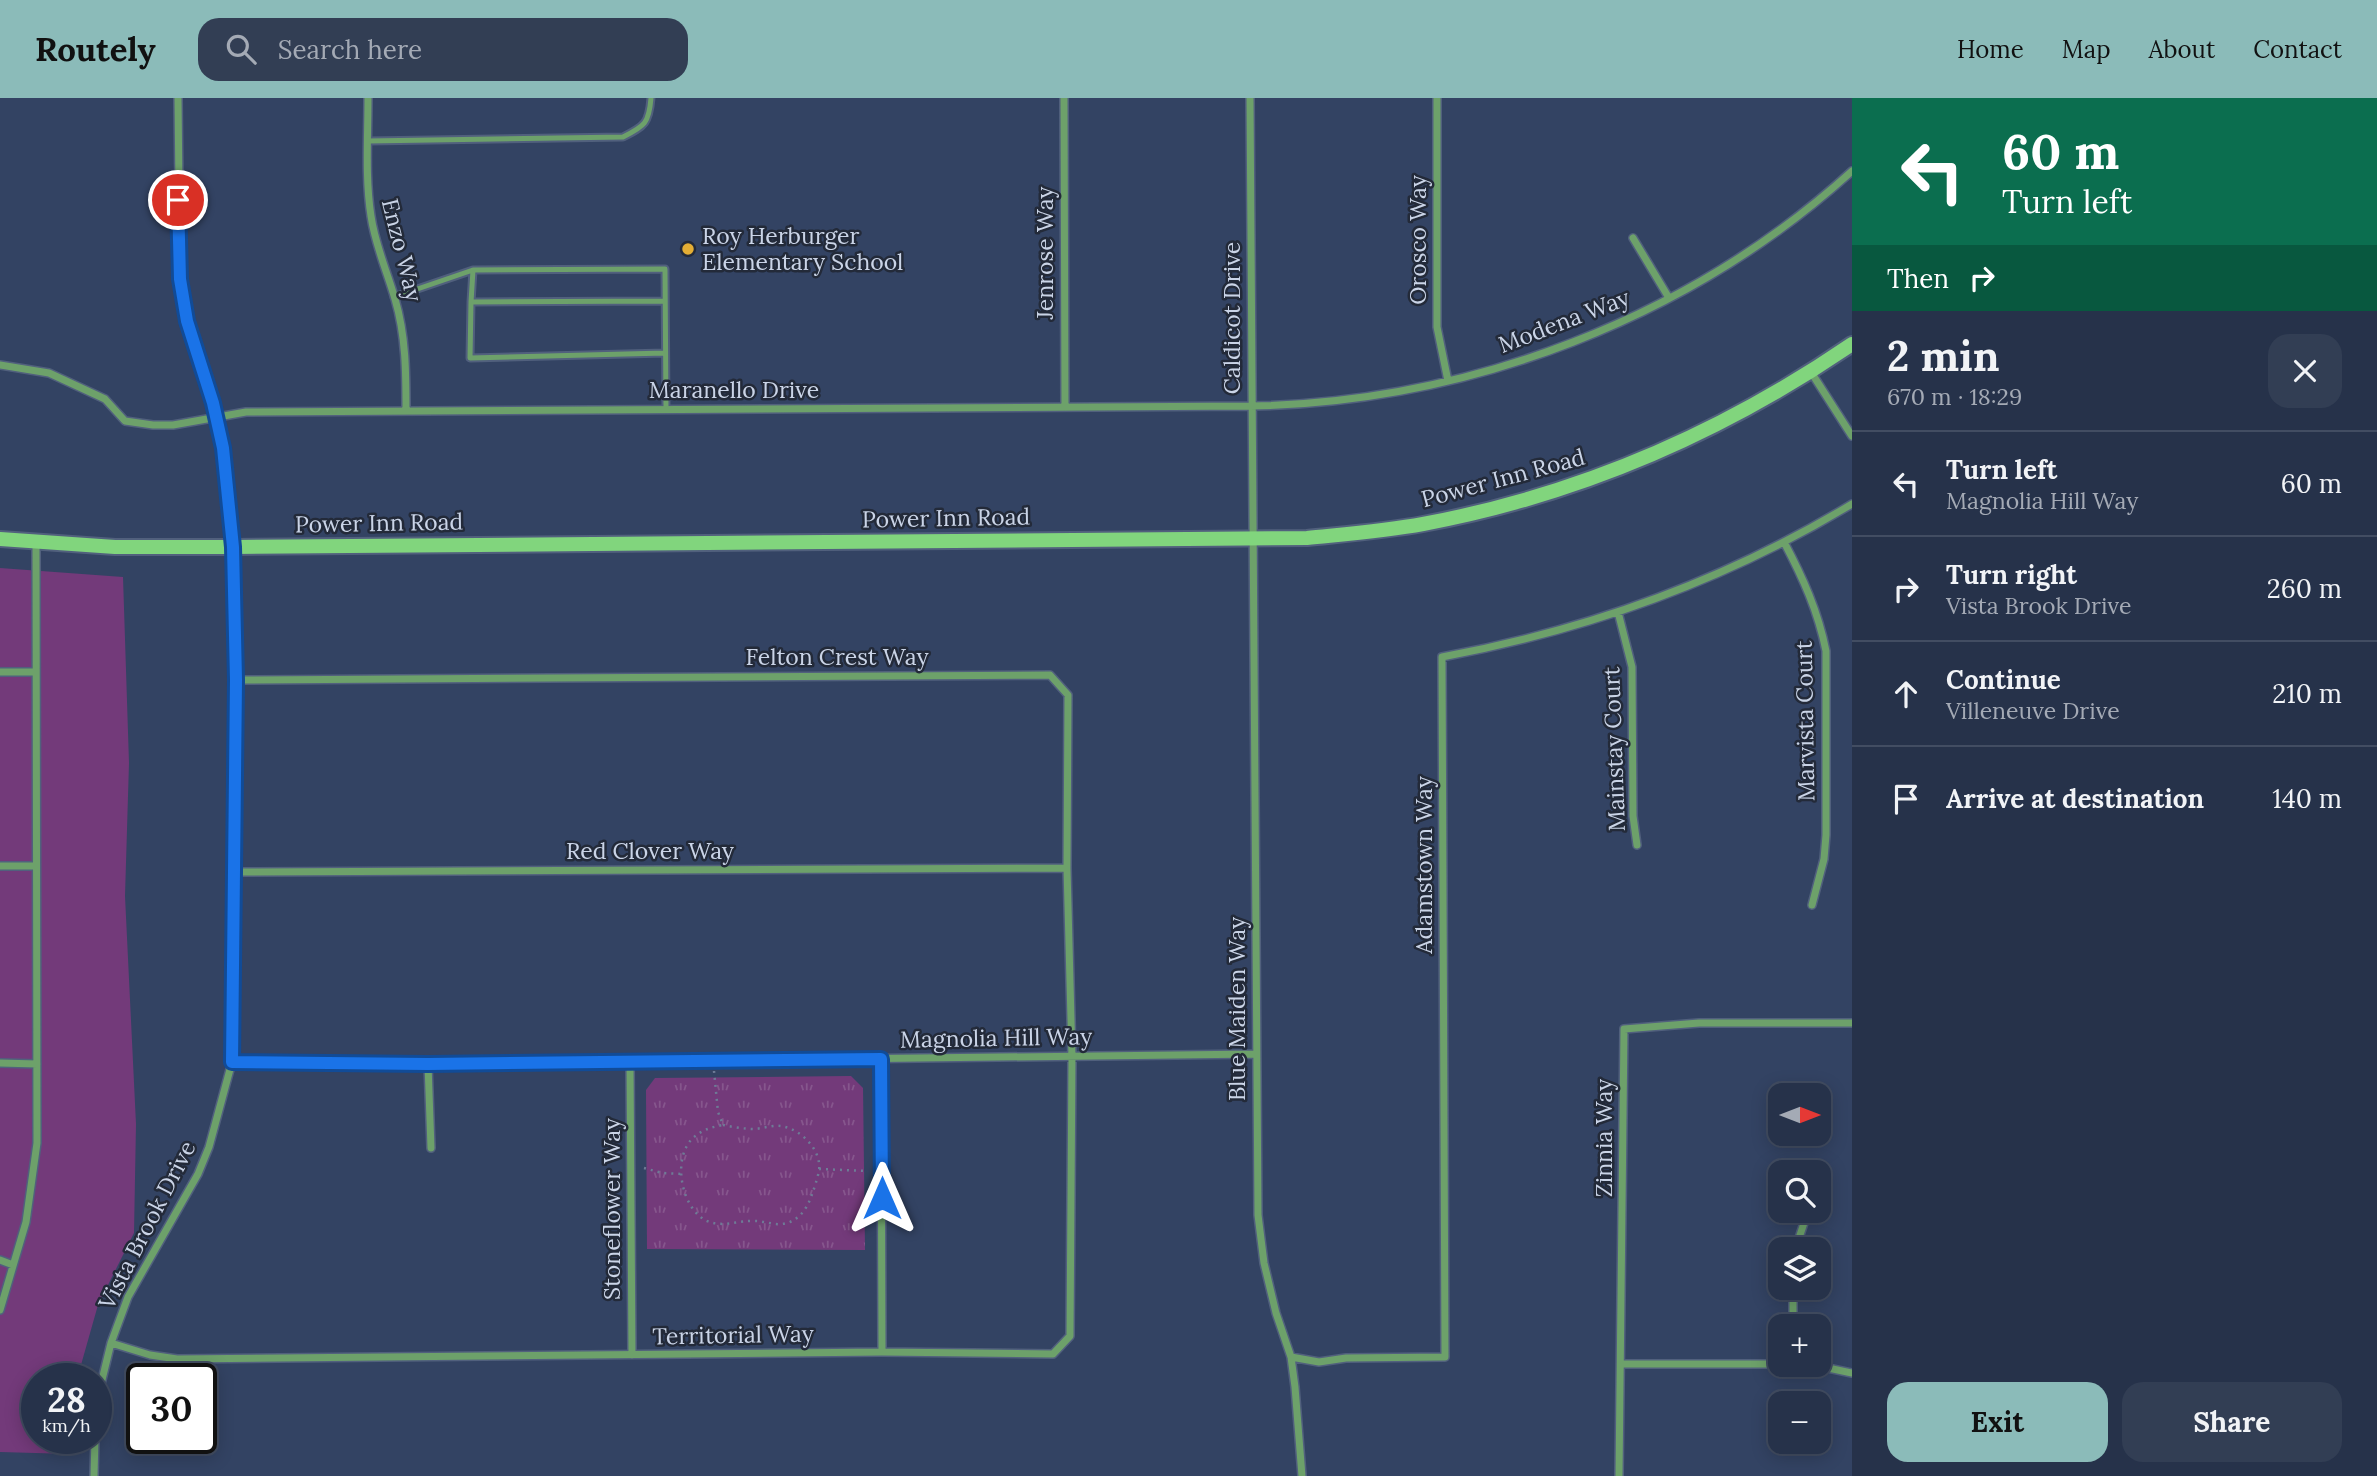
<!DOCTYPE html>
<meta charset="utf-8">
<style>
:root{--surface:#26324a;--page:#323e54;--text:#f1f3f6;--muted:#a4aab5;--line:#424d62;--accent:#8bbbb9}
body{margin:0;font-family:Lora,serif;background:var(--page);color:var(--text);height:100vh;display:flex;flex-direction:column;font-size:26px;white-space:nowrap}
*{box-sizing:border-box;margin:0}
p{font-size:23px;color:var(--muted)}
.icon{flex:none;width:38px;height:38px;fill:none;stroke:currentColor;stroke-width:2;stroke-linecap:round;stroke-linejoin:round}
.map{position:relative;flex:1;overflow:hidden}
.side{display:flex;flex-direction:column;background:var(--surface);width:525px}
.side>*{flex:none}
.banner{background:#0b6e4f;color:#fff;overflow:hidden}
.needle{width:46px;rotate:90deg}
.tools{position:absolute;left:1768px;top:985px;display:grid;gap:14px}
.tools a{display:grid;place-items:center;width:63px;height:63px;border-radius:14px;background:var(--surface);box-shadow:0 4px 18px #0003,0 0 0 2px var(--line);font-size:35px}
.speed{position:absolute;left:21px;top:1265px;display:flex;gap:14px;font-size:35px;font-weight:700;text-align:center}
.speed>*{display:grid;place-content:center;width:91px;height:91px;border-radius:50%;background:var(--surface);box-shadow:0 4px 18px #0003,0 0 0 2px var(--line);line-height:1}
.speed small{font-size:18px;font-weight:400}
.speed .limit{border:4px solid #111;border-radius:10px;background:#fff;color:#111}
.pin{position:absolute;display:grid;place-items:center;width:60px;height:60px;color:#fff;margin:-30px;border:4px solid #fff;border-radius:50%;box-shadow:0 2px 7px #0007}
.me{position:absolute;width:77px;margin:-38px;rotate:0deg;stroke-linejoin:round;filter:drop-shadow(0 0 5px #0008)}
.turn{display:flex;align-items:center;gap:24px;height:147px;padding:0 35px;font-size:32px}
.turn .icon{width:91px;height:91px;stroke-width:2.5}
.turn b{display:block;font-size:49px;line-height:60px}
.then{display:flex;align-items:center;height:66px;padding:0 35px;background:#0003;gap:14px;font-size:26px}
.round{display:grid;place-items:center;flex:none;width:74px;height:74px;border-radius:21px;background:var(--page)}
.overview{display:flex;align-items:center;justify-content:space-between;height:119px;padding:0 35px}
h1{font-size:42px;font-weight:700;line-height:52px}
.action{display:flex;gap:14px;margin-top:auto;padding:14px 35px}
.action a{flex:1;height:80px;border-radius:21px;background:var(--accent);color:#111;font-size:28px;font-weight:700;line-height:80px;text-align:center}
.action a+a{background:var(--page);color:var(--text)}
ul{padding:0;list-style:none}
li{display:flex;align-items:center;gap:21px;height:105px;padding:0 35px;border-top:2px solid var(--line)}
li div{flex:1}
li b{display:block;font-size:26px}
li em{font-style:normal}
header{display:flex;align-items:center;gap:42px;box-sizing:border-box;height:98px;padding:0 35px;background:var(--accent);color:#111}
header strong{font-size:33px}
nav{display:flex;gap:38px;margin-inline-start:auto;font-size:24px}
.search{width:490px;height:63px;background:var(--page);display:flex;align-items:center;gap:18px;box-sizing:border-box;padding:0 24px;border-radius:21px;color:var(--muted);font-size:26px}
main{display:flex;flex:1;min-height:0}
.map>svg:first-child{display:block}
.grass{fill:#733a7a}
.park{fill:url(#park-tufts)}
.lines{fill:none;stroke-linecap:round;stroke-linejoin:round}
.lane-casing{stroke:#51607d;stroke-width:9}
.street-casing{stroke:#51607d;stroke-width:10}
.secondary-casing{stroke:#51607d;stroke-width:18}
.path{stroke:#6e7b96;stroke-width:2.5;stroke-dasharray:2 5;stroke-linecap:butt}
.lane{stroke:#6da16a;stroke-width:5}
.street{stroke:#6da16a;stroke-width:7}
.secondary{stroke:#81d57d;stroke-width:14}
.route-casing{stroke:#114b97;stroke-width:18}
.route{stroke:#1a73e8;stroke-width:12}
.poi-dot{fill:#e4ae35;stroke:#232a39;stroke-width:2.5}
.labels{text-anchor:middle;stroke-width:5;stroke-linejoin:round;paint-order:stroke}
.poi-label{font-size:23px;fill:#cad4e7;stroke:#232a39;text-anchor:start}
.street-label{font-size:23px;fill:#cad4e7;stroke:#232a39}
</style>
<header>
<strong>Routely</strong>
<div class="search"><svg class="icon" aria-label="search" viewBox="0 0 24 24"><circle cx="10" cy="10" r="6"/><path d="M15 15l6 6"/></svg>Search here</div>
<nav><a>Home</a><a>Map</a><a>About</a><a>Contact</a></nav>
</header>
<main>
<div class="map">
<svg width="1852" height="1378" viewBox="0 0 1852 1378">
<defs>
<pattern id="park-tufts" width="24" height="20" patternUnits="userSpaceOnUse" patternTransform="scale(1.75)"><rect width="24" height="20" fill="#733a7a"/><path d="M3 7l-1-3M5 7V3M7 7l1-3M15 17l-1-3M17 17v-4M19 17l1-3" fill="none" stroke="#86568d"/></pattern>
</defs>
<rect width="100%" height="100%" fill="#334363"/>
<path class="grass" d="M0 470 123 479 129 665 125 798 136 1026 134 1135 98 1207 77 1281H37V1340L72 1341 70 1356 0 1354Z"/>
<path class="park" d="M851 978 863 990 865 1152 647 1151 646 992 655 980Z"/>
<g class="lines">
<g class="lane-casing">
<path id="lane" d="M368 43 623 39C645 28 649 25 651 0
M473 172 471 204 665 203
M394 199 473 172 665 171 666 311
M471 204 470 260 665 255"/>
</g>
<g class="street-casing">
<path id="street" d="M368 0C368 39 365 80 371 118 375 147 387 173 395 201 406 238 406 275 406 313
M1064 0 1065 309
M1250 0 1258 1117 1264 1165 1276 1215 1291 1259 1295 1289 1302 1378
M1437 0V229L1448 283
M1633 140 1669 200
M0 267 49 275 105 301 125 323 153 327H173L246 314 1251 308C1470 304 1690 220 1852 73
M1811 274 1852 338
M1784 444C1803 480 1818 513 1826 553V737L1824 761 1812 807
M1618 514 1632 569 1633 718 1637 747
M0 574H36
M0 768H36
M233 774 1067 770
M881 961 882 1254
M232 964 428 966 1256 956
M630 964 632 1257
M0 965 37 966
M428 966 431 1050
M1795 1152 1808 1113
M0 1162 13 1167
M0 1212 26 1124 37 1045 36 444
M1793 1228V1190
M111 1245 150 1257 177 1261 882 1254 1053 1256 1070 1238 1072 959 1067 770 1068 597 1050 577 236 582
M1291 1259 1319 1264 1346 1260 1445 1259 1442 559C1587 532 1726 482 1852 406
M1622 1266H1780
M1814 1267 1852 1275
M96 1319 100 1290 111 1245 128 1199 198 1076 209 1049 232 964 236 582 233 449 223 350 213 305 187 223 180 181 178 0
M94 1378 95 1340
M1619 1378 1624 931 1699 925H1852"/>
</g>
<g class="secondary-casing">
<path id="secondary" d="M0 441 115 449H233L1307 440C1346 436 1385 433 1423 426 1578 397 1722 335 1852 246"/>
</g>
<path class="path" d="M714 973 718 1014 723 1027
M723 1027C733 1029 744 1031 755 1031 764 1030 773 1027 781 1028 801 1031 822 1052 819 1073 817 1082 814 1091 811 1099 806 1113 797 1124 782 1126 773 1127 764 1123 755 1123 738 1122 724 1130 707 1123 681 1111 671 1059 694 1039 702 1032 712 1029 723 1027Z
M644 1070 662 1075 682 1076
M819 1071 868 1073"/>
<use href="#lane" class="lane"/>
<use href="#street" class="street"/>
<use href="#secondary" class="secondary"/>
</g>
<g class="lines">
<g class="route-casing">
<path id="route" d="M178 102 180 181 187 223 213 305 223 350 233 449 236 582 232 964 428 966 881 961 882 1100"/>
</g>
<use href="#route" class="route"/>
</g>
<circle class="poi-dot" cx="688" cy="151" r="7"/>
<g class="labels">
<g class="poi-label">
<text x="702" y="146">Roy Herburger<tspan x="702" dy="26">Elementary School</tspan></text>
</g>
<g class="street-label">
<text transform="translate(1418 142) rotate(-90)" y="8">Orosco Way</text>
<text transform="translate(402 152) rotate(76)" y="8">Enzo Way</text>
<text transform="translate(1045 155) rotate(-90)" y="8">Jenrose Way</text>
<text transform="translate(1232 220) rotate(-90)" y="8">Caldicot Drive</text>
<text transform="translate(1564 223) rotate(-21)" y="8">Modena Way</text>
<text x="734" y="300">Maranello Drive</text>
<text transform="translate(1503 380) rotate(-15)" y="8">Power Inn Road</text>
<text transform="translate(946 420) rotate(-1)" y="8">Power Inn Road</text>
<text transform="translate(379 425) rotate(-1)" y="8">Power Inn Road</text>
<text x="837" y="567">Felton Crest Way</text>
<text transform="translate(1805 623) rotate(-91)" y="8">Marvista Court</text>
<text transform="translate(1614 651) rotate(-92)" y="8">Mainstay Court</text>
<text x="650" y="761">Red Clover Way</text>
<text transform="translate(1424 767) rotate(-90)" y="8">Adamstown Way</text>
<text transform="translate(1237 911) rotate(-90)" y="8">Blue Maiden Way</text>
<text transform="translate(996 940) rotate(-1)" y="8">Magnolia Hill Way</text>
<text transform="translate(1604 1040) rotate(-90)" y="8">Zinnia Way</text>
<text transform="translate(612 1111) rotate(-90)" y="8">Stoneflower Way</text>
<text transform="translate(147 1127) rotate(-63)" y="8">Vista Brook Drive</text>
<text transform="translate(733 1237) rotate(-1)" y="8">Territorial Way</text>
</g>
</g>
</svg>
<div class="tools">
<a><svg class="needle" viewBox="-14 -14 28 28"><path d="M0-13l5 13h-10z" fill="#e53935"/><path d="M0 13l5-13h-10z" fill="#a4aab5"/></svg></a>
<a><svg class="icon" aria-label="search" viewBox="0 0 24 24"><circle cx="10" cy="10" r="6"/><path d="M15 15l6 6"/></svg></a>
<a><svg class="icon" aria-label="layers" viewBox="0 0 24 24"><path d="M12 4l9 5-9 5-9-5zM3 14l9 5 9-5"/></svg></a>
<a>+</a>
<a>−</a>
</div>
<div class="speed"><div>28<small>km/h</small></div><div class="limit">30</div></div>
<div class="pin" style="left:178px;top:102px;background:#d93025"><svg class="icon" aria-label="arrive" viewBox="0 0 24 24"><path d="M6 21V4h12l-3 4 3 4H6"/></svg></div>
<svg class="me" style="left:882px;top:1100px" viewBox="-20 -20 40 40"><path d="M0-17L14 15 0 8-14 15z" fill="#1a73e8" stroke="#fff" stroke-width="4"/></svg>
</div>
<section class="side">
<div class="banner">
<div class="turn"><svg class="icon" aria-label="left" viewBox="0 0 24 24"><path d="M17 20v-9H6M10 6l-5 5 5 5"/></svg><div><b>60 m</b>Turn left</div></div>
<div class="then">Then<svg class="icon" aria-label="right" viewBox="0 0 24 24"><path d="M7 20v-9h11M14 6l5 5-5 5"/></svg></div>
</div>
<div class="overview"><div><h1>2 min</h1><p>670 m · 18:29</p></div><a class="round"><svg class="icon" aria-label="close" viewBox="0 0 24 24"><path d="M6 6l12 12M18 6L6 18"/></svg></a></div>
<ul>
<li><svg class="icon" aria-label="left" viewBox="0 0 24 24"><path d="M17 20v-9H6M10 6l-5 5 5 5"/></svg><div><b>Turn left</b><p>Magnolia Hill Way</p></div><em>60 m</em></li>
<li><svg class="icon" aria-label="right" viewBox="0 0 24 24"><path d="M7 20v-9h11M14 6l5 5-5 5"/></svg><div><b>Turn right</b><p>Vista Brook Drive</p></div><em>260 m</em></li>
<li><svg class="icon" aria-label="ahead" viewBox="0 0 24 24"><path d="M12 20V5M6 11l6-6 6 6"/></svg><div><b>Continue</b><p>Villeneuve Drive</p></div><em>210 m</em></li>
<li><svg class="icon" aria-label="arrive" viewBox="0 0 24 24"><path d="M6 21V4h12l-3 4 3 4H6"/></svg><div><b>Arrive at destination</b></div><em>140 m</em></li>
</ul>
<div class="action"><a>Exit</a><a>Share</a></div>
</section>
</main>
